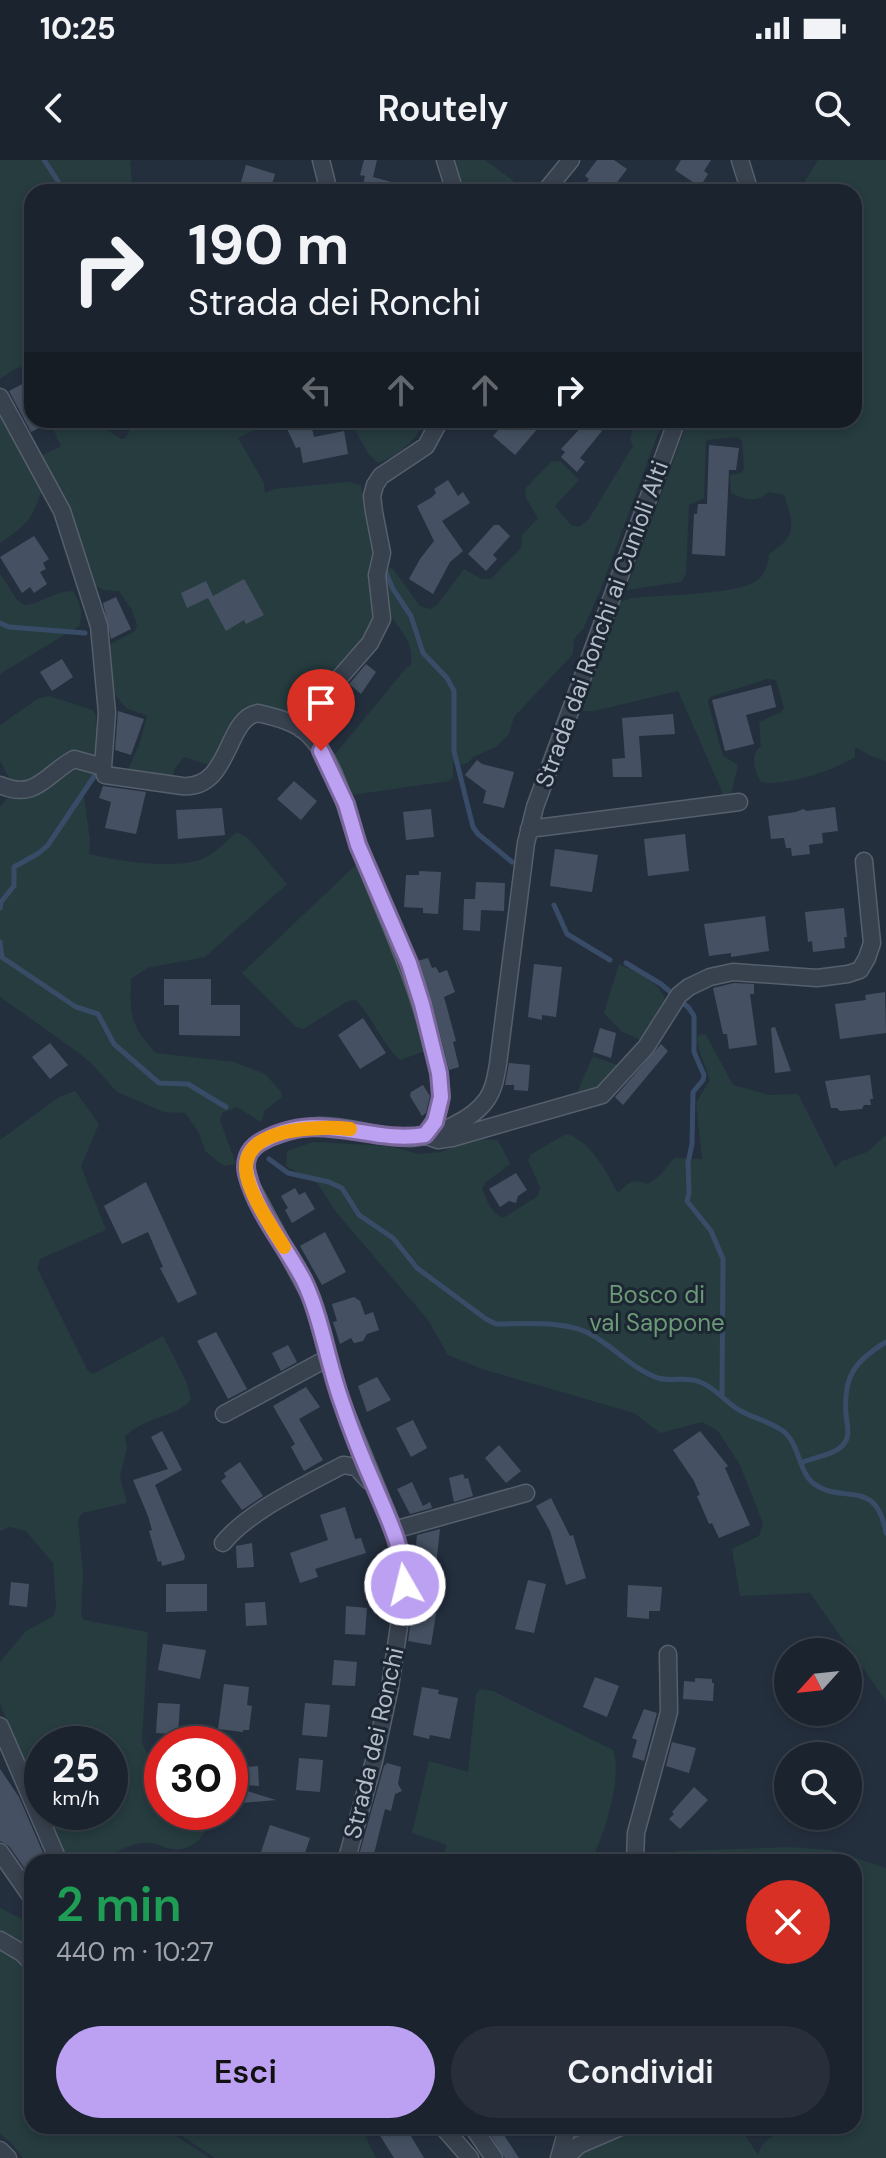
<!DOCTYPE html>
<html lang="it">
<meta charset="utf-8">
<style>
:root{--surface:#1b232e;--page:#282f3a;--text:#f1f3f6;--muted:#a0a4aa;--line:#39404a;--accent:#bca0f2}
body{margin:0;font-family:"DM Sans",sans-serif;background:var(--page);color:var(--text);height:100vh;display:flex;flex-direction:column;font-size:30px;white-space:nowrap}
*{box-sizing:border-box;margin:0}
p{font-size:26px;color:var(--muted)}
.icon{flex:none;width:44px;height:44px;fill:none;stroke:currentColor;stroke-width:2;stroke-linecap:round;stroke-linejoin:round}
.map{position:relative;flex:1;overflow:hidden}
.drawer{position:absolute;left:24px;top:1694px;width:838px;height:280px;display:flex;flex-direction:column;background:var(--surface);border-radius:24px;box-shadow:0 4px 12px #0003,0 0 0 2px var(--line)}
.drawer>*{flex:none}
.banner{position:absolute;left:24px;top:24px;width:838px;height:244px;border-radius:24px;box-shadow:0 4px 12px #0003,0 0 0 2px var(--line);background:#1b232e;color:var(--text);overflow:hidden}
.needle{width:52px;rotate:243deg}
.controls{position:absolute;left:774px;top:1478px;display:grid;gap:16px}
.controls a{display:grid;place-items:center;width:88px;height:88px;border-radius:50%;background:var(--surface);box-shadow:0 4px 12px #0003,0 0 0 2px var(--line);font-size:40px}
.speed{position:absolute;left:24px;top:1566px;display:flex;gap:16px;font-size:40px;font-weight:700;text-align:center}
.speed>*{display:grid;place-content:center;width:104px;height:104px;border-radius:50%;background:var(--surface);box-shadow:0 4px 12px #0003,0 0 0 2px var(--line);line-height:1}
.speed small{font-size:20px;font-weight:400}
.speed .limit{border:12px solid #d22;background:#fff;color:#111}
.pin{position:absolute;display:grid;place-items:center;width:68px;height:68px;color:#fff;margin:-82px -34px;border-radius:50% 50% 50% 0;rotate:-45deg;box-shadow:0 0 8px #0007}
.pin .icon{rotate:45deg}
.me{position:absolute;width:88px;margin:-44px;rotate:352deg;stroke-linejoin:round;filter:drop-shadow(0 0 6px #0008)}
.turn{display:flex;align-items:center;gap:28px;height:168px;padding:0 32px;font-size:36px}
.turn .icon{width:104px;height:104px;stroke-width:2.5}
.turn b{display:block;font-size:56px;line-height:68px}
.lanes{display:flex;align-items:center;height:76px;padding:0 32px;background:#0003;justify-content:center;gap:40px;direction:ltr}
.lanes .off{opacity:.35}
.round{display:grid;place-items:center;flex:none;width:84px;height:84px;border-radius:42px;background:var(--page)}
.summary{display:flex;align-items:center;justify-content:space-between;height:136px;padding:0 32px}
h1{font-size:48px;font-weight:600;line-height:60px;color:#1e9e55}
.primary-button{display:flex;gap:16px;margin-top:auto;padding:16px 32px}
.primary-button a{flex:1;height:92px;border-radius:48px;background:var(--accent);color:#111;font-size:32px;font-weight:600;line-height:92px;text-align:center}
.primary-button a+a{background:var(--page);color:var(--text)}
.status{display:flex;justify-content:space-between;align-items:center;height:56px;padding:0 40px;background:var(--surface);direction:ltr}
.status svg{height:22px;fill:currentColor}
header{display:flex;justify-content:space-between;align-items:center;height:104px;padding:0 32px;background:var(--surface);font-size:36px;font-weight:600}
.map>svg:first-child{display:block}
.green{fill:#263c3f}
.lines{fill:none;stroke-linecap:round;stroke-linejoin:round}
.stream{stroke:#394c67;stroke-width:5}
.building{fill:#455162}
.minor-casing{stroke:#565f6c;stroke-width:19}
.minor{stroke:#38414e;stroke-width:16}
.route-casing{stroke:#7a689d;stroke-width:20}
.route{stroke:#bca0f2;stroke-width:14}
.slow{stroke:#f59e0b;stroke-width:14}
.labels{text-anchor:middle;stroke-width:6;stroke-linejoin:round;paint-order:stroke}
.street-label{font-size:24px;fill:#b4bcc9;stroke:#1d2633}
.park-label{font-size:24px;fill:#6b9a76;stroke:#1d2633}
</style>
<div class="status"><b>10:25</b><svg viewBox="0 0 49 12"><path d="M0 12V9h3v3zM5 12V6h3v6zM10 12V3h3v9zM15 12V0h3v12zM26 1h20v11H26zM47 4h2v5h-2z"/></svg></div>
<header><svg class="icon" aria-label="back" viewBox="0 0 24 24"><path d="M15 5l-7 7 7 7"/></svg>Routely<svg class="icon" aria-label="search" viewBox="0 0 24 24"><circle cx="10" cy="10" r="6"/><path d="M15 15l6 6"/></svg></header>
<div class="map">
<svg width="886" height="1998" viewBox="0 0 886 1998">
<rect width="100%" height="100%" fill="#242f3e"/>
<path class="green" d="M0 0H132L130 3 133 32H32V203L13 210 0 219Z
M451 0H485L528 32H460Z
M818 0H886V601L871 596 855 587V597C835 610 785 627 761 622 755 611 749 595 761 586L759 562 781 552 784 548 776 520 767 519 710 537 708 542 723 596 738 605 731 634 726 636 723 634 678 531 594 551H582L578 543 618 443 632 438C658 435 737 435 756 421 766 414 768 404 769 394 798 375 794 365 784 335L769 332C755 343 746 340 731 333L730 315 741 313 744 309 742 281 738 277 706 280 704 338 689 345 686 414 681 422 626 430 688 260H854V32H798Z
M0 251 42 330C32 360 26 366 0 383Z
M61 260H93L121 279 126 278 134 260H277L238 278 264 323 265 333 274 329 348 322 361 325 373 390 371 415 377 464 301 554 295 556 253 546 240 554 212 606 184 597 174 610 172 620 131 615 128 609 139 585 147 556 126 548 112 531 109 485 135 471 137 465 132 450 119 431 104 430 94 426 41 299V296L61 286 52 267Z
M349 260H426C415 281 401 294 378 303L368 293Z
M635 260H663L600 431 583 469 574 479 573 494 514 557 509 574 496 587 473 597 468 603 462 605 453 602V617L449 621 351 635 345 632 332 598 407 507 410 506C418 479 389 463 383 439 382 431 383 421 382 412L389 408 393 409 420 446 430 449 437 445 464 409 481 419H491L521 388 522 375 538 358 526 338 525 329 552 301 561 302 579 320 555 346 571 365 579 367 589 359 633 286 630 279Z
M0 413 17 440 25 445C43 443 56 430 73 431 80 444 84 452 79 466L0 514Z
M49 536 93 550 96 556 95 619 84 636 90 681 89 694C117 701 174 710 202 699 215 694 227 680 237 672L248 678 287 724 205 797 147 808 131 819C130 857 130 865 156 893L234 902 265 914 282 933 281 938 265 950 261 962 237 947 222 953 220 960 236 1004 224 1006 206 992 198 971 185 953 164 952 117 932 91 903 75 890 0 837V647L9 636 8 616 0 601V565L37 539Z
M360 701 392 771 428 890 400 900C382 884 373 858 356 840L348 841 303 869 296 867 242 813Z
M619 804C636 812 664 823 666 844L641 880 621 871 604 853Z
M700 874 706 875 733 925 769 935 798 934 835 1007 842 1001 867 992 886 975V1541L810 1433 740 1436 732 1389 759 1376 763 1363 740 1305 718 1271 702 1262 660 1273 634 1253 482 1209 448 1195 428 1160 336 1052 318 1024 286 1006 287 991 313 982 389 986 419 994 441 992 473 979 498 980 510 1004 485 1023 482 1029C487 1040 491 1053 503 1058L538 1036 540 1028 528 1000 531 994 566 974C592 981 605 1011 618 1033 629 1022 632 1018 648 1024L660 1015 674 998 702 999 696 943 710 920 699 890 697 878Z
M595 897 620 906 602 929 576 935 592 898Z
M75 931 99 964 81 1006 106 1070 40 1099 37 1108 88 1211 93 1214 163 1176 187 1223 191 1240C175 1258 145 1256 125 1277L127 1287 120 1317 127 1343 82 1353 78 1360 83 1414 81 1454 84 1460 148 1472 142 1583 147 1593 162 1595V1652H210C212 1672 192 1693 171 1689 160 1687 155 1681 141 1683 117 1686 90 1717 66 1697L45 1652H110V1584H42V1644L0 1544V1502L26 1471 54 1456 56 1446 53 1403 26 1371 10 1367 0 1371V980L59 937Z
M481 1529 493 1531 613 1590C623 1616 604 1678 590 1702H440L447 1685 412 1673 429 1601 468 1612 476 1534Z
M789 1687 830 1690 886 1708V1998H578L582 1993 639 1966H739L758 1995C760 1991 760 1987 764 1983 782 1964 830 1966 854 1966V1702H652L678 1691Z
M0 1748 32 1764V1966H160L210 1998H23L12 1984 0 1974Z
M167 1966H360L376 1998H215Z"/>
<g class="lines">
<path class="stream" d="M44 0 65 32
M384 408 393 429 411 456 423 493 447 518 454 531V591L473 667 478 674 512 702
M0 463 9 467 85 473
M554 745 567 774 610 800
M0 748 1 742 14 726V707L39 693 48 685 95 615
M0 782 2 797
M0 796 76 847 98 854 114 884 159 923 188 924 226 947
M626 803 661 824 689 848 694 856V892L704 915 703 920 693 932 692 984 688 1003 689 1033 687 1041 711 1071 723 1099 722 1235
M269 999 288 1013 329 1022 342 1028 359 1055 393 1078 417 1108 486 1159 496 1164C525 1164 567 1160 592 1175 615 1188 633 1209 658 1218 671 1222 687 1216 700 1222 716 1228 725 1242 739 1250 753 1258 771 1262 783 1271 799 1283 799 1312 813 1323 843 1346 876 1316 886 1373
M803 1302C815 1297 834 1295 843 1285 851 1276 847 1265 846 1254 843 1216 855 1201 886 1182"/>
</g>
<path class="building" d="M364 0H377L373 17 413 28V32H361L365 16 360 15Z
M597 0H614L627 9 610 32H580L589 19 585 16Z
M681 0H711L704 11 708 14 700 27 675 10Z
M246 5 275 14 270 32H238Z
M32 219V234L24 240 32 260H35L39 268 31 272 9 231Z
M283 260H310L314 277 344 271 348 294 303 303 300 287 296 288Z
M507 260H545L515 295 493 276Z
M588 260 602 271 580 298 585 302 577 312 561 297 565 292 561 289Z
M709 285 739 288 736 310H729L725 396 692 394 694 354H697L698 344H707Z
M448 320 458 336 463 332 470 343 442 361 463 391 450 402 433 434 409 419 420 399 434 381 417 346 432 337 436 333 434 329Z
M494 365H499L510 376 493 395 497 399 486 411 468 394Z
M34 376 49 399 43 403 46 409 40 412 47 424 34 433 30 427 22 433 0 397Z
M244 419 264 455 246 464 244 460 226 471 208 438 187 448 181 433 206 421 213 436Z
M116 437 131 469 111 479 103 443Z
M62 499 73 517 52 531 40 512Z
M366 504 376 512 361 534 349 524Z
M771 525 776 547 746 555 754 584 725 591 712 540Z
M118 551 144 559 131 595 115 590Z
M325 551 339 564 326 578 315 565Z
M673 554 675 574 639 576 642 617H613L612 599 625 598 622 558Z
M477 600 482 604 514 612 504 648 483 643 486 631 465 615Z
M294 621 317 641 301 660 277 639Z
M103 626 146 632 136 674 105 668 111 642 99 638Z
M835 647 838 671 822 673 823 683 809 685 810 694 792 696 791 688H786L784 678 771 679 768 656 796 652 803 649 807 651Z
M222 648 225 675 178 679 176 650Z
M431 649 434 677 406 680 403 652Z
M685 674 689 711 648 716 644 679Z
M555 689 598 695 592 732 550 726Z
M419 711 441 712 438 754 423 753V748L404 747 406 715H419Z
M476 722 505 723 504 751 481 750 480 771 463 770 464 739H475Z
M844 748 847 777H844L845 788 813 792 812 781 808 782 805 752Z
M765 756 769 791 731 797V793L709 796 704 764Z
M428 798 432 808 436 807 439 813 447 810 455 832 444 837 456 881 453 882 459 907 449 910 432 843 417 801Z
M534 804 562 807 556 857 542 855V860L528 857Z
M164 819H211V845H240V876L179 875V845H164Z
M734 823 754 824V834H750L757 885 729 889 727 874H723L713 828Z
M885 832 886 873 840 879 835 844 866 840 865 835Z
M363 858 386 893 360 909 338 875Z
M775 867 791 911 775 913 771 868Z
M600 868 616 873 611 898 593 892Z
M50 883 68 905 50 919 32 897Z
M661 884 668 891 623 945 615 937Z
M509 903 530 905 528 931 514 930V925H505Z
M870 915 873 939H870L871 945H864L862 949 840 951 837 948H831L825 921Z
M423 925 430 936 426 953 422 956 410 936 411 932Z
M516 1013 527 1030 518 1036 516 1043 509 1041 500 1047 489 1029Z
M146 1022 197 1134 178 1143 160 1108 163 1107 148 1072 122 1084 104 1046Z
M295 1028 299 1035 305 1032 315 1049 292 1063 285 1050 288 1048 281 1036Z
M325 1072 346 1112 322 1125 300 1086Z
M354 1137 360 1141 365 1155 373 1152 379 1170 367 1174 363 1181 354 1183 351 1178 340 1184 333 1162 337 1161 332 1144Z
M216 1172 247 1229 228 1239 197 1181Z
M288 1185 297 1202 281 1211 272 1193Z
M377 1217 391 1240 367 1252 358 1226Z
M306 1227 320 1247 299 1259 323 1300 304 1311 291 1287 295 1284 273 1246Z
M413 1260 427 1288 411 1297 396 1268Z
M162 1271 182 1310 155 1325 185 1396 184 1400 162 1406 161 1401 158 1402 149 1371 152 1370 148 1356 133 1320 168 1309 151 1277Z
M700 1271 728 1306 725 1308 750 1365 719 1378 712 1363 709 1364 697 1336 700 1335 694 1321 673 1290Z
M499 1285 521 1311 506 1323 485 1298Z
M240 1302 263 1336 242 1350 221 1321 226 1317 224 1313Z
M463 1314 465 1319 468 1318 473 1336 454 1342 449 1318Z
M412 1322 423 1346 430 1342 432 1348 410 1354 397 1329Z
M551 1338 570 1376 573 1375 586 1418 566 1425 550 1371 536 1346Z
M345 1347 355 1379 361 1378 366 1393 315 1409 318 1417 300 1423 290 1393 328 1380 320 1355Z
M440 1369 436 1405 414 1403 417 1375Z
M252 1383 254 1407 237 1408 236 1386Z
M528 1420 546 1424 534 1473 515 1469Z
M11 1422 29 1424 27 1447 9 1445Z
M166 1424H207V1451L166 1452Z
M628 1425 662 1427 660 1451H649V1459L627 1457Z
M265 1442 267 1465 246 1466 245 1443Z
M413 1444 437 1448 431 1485 408 1481Z
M346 1446 367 1448 365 1475 345 1474Z
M163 1484 206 1490 200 1519 158 1510Z
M334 1500 357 1502 355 1526 332 1525Z
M595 1517 619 1526 607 1557 583 1547Z
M695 1518 712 1519V1523H714L713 1541 683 1539 684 1521 695 1522Z
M224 1524 249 1527 247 1545 252 1546 249 1570H243V1572L218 1569Z
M422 1527 439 1530 438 1534 458 1538 450 1579 430 1575 429 1579 413 1575Z
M158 1543 180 1544 178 1574 156 1573Z
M305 1543 330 1545 327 1577 302 1575Z
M644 1549 657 1553 644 1601 632 1597 637 1580 632 1578Z
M672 1582 696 1588 689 1613 666 1606Z
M299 1598 323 1600 320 1632 296 1630Z
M387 1603 401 1607 398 1624 402 1631 395 1634 391 1651 385 1649 372 1702H357L384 1606Z
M258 1606 259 1626 245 1625 244 1630 276 1640 230 1644V1608Z
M0 1609 19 1637 47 1702H32V1719L9 1686 0 1681Z
M694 1627 708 1640 680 1669 669 1659 674 1654 672 1652Z
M270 1665 310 1678 302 1702 288 1698 286 1702H272L259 1698Z
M374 1966H405L424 1998H394Z
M485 1966H498L519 1998H505Z"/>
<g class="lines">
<g class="minor-casing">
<path id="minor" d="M321 0 329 32
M445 0 455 32
M740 0 750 32
M548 28 571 0
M0 237 62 351 99 466 107 553 103 607 105 615 182 626C231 630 225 558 258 553 275 557 296 562 309 575 337 604 345 649 359 686 382 748 411 806 428 870 434 891 441 914 441 936 440 952 434 963 425 975
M301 569 307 555 370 483 382 459 377 415 382 393 374 352 372 336 375 325 381 316 426 286 440 260
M0 625C36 641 46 614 74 599L103 607
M529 669 739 642
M427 976 438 980 452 978 602 935 646 887 679 835 689 827 710 817 733 812 817 818 848 814 860 810 867 798 872 783 864 701
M224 1254 328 1198
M394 1370 526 1333
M223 1383C250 1350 306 1325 343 1305L356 1307 369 1321
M0 1566 59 1702
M0 1692 32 1738
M346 1702 374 1601 390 1527 405 1425 402 1400 394 1370 340 1238 312 1139 251 1026C248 1016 244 1006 248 996 254 977 301 967 319 966 350 965 381 979 411 978 435 977 474 959 487 939 494 929 496 916 498 904L526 683 535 647 677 260
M635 1702 636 1673 669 1552 668 1494
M0 1780 22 1793 32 1803
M442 1966 470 1998
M472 1966 494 1998
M0 1990 8 1998
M559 1998 568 1966
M565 1998 579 1985 623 1966"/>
</g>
<use href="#minor" class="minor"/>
</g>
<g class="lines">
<g class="route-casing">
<path id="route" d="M321 591 346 644 358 685 409 803 422 844 439 913 441 937 435 962 425 975C368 985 319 947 259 983 248 990 244 1002 247 1014 257 1053 286 1086 304 1121 321 1157 327 1199 340 1237 350 1267 362 1298 375 1327 389 1360 403 1388 405 1425"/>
</g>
<use href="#route" class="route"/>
<path class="slow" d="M284 1087C272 1067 247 1032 246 1009 244 966 322 966 350 969"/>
</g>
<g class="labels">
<g class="street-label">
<text transform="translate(602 464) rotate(-70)" y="8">Strada dai Ronchi ai Cunioli Alti</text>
<text transform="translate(374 1583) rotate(-77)" y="8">Strada dei Ronchi</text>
</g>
<g class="park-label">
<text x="657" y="1143">Bosco di<tspan x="657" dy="28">val Sappone</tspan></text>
</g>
</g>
</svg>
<div class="controls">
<a><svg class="needle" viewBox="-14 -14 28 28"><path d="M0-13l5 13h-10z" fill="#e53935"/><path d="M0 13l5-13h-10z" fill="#a0a4aa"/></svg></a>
<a><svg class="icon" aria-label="search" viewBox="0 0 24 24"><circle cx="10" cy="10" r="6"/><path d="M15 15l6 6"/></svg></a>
</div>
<div class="speed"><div>25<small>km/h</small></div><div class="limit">30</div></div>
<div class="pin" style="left:321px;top:591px;background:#d93025"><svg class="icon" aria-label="arrive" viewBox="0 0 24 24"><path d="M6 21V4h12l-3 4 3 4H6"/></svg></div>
<svg class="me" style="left:405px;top:1425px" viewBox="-20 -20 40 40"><circle r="17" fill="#bca0f2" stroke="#fff" stroke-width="3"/><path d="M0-11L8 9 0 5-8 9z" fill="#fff"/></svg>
<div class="banner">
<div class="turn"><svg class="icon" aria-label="right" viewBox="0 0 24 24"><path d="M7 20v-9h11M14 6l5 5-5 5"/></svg><div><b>190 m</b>Strada dei Ronchi</div></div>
<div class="lanes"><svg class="icon off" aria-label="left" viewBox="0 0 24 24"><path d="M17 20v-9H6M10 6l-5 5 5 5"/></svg><svg class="icon off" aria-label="ahead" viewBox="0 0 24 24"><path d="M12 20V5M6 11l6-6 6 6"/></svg><svg class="icon off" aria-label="ahead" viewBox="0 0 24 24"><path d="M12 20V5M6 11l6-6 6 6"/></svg><svg class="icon" aria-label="right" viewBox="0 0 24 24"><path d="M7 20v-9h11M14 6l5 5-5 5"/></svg></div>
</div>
<section class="drawer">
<div class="summary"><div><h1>2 min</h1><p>440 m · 10:27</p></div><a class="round" style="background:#d93025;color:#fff"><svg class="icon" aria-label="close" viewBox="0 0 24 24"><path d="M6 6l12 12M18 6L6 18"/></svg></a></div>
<div class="primary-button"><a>Esci</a><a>Condividi</a></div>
</section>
</div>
